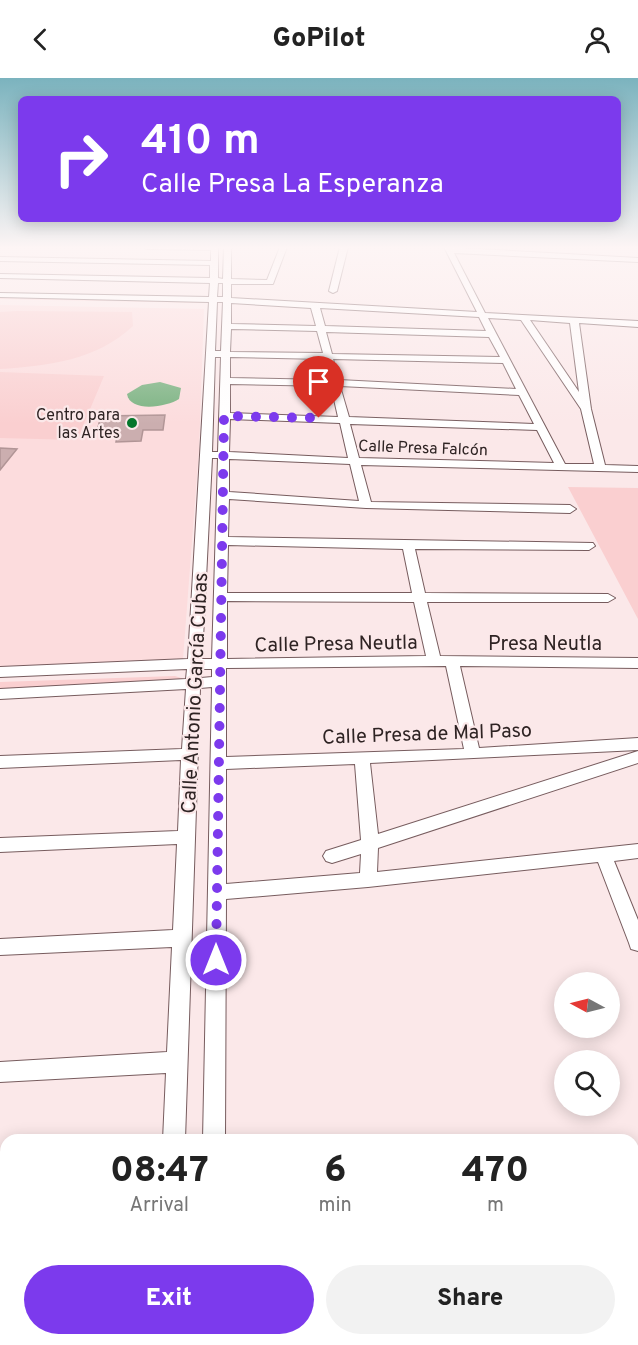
<!DOCTYPE html>
<meta charset="utf-8">
<style>
:root{--surface:#fff;--page:#f2f2f2;--text:#222;--muted:#767676;--accent:#7c3aed}
body{margin:0;font-family:Overpass,sans-serif;background:var(--page);color:var(--text);height:100vh;display:flex;flex-direction:column;font-size:22px;white-space:nowrap}
*{box-sizing:border-box;margin:0}
p{font-size:20px;color:var(--muted)}
.icon{flex:none;width:33px;height:33px;fill:none;stroke:currentColor;stroke-width:2;stroke-linecap:round;stroke-linejoin:round}
.map{position:relative;flex:1;overflow:hidden}
.side{position:absolute;left:0px;top:1056px;width:639px;height:212px;display:flex;flex-direction:column;background:var(--surface);border-radius:18px 18px 0 0;box-shadow:0 3px 15px #0003}
.side>*{flex:none}
.guide{position:absolute;left:18px;top:18px;width:603px;height:126px;border-radius:9px;box-shadow:0 3px 15px #0003;background:#7c3aed;color:#fff;overflow:hidden}
.needle{width:39px;rotate:277deg}
.buttons{position:absolute;left:554px;top:894px;display:grid;gap:12px}
.buttons a{display:grid;place-items:center;width:66px;height:66px;border-radius:50%;background:var(--surface);box-shadow:0 3px 15px #0003;font-size:30px}
.pin{position:absolute;display:grid;place-items:center;width:51px;height:51px;color:#fff;margin:-62px -26px;border-radius:50% 50% 50% 0;rotate:-45deg;box-shadow:0 0 6px #0007}
.pin .icon{rotate:45deg}
.me{position:absolute;width:66px;margin:-33px;rotate:0deg;stroke-linejoin:round;filter:drop-shadow(0 0 4px #0008)}
.turn{display:flex;align-items:center;gap:21px;height:126px;padding:0 24px;font-size:27px}
.turn .icon{width:78px;height:78px;stroke-width:2.5}
.turn b{display:block;font-size:42px;line-height:51px}
.eta{display:flex;justify-content:space-evenly;align-items:center;height:102px;text-align:center}
.eta b{font-size:36px;font-weight:800;line-height:42px}
.action{display:flex;gap:12px;margin-top:auto;padding:12px 24px}
.action a{flex:1;height:69px;border-radius:36px;background:var(--accent);color:#fff;font-size:24px;font-weight:800;line-height:69px;text-align:center}
.action a+a{background:var(--page);color:var(--text)}
header{display:flex;justify-content:space-between;align-items:center;height:78px;padding:0 24px;background:var(--surface);font-size:27px;font-weight:800}
.map>svg:first-child{display:block}
.built{fill:#fcdcdd}
.green{fill:#facfd0}
.water{fill:#78b17f}
.building{fill:#cbaeaf;stroke:#b19596;stroke-width:1.5}
.lines{fill:none;stroke-linecap:round;stroke-linejoin:round}
.minor-casing{stroke:#775c5e;stroke-width:2}
.minor{fill:#fff;fill-rule:evenodd}
.route{stroke:#7c3aed;stroke-width:10;stroke-dasharray:0 18}
.poi-dot{fill:#05772c;stroke:#fbe8e9;stroke-width:2}
.labels{text-anchor:middle;stroke-width:4.5;stroke-linejoin:round;paint-order:stroke}
.far-poi-label{font-size:16px;fill:#2e2323;stroke:#fbe8e9;text-anchor:end}
.far-street-label{font-size:16px;fill:#2e2323;stroke:#fbe8e9}
.street-label{font-size:20px;fill:#2e2323;stroke:#fbe8e9}
</style>
<header><svg class="icon" aria-label="back" viewBox="0 0 24 24"><path d="M15 5l-7 7 7 7"/></svg>GoPilot<svg class="icon" aria-label="person" viewBox="0 0 24 24"><circle cx="12" cy="8" r="4"/><path d="M4 21q1-7 8-7t8 7"/></svg></header>
<div class="map">
<svg width="638" height="1267" viewBox="0 0 638 1267">
<rect width="100%" height="100%" fill="#fbe8e9"/>
<path class="built" d="M0 227 204 231 199 372 183 581 0 590Z"/>
<path class="green" d="M0 220 203 224 206 225 0 221Z
M17 233 132 234 133 248C97 282 48 288 0 291V234Z
M0 294 104 298 77 362 0 360Z
M568 409 638 410V541Z
M175 598 184 601 180 603 0 611V604Z"/>
<path class="water" d="M160 304 181 310 179 321C167 329 130 335 127 316L142 307Z"/>
<path class="building" d="M165 337 163 352H143L141 363 116 364 118 353H97L101 338Z
M0 370 17 371 0 392Z"/>
<g class="lines">
<g class="minor-casing">
<path id="minor" d="M143 169H218V200L223 201 224 169H231V201L267 202 280 169H287L273 206H231V220L477 234 444 169 638 180V184L454 175 485 235 638 243V249L579 245 591 331 605 387 638 388V394L361 387 371 424 570 427 576 431 570 435 366 430 229 421 228 459 593 465 595 468 589 472 415 471 425 515 608 516 615 520 608 524H427L440 578 638 580V590L460 588 479 670 638 660V672L370 685 378 756 638 673V685L378 770 377 794 638 766V780L614 783 638 842V873L631 871 629 865 598 784 368 809 226 821 225 1062H203L212 609 200 610 185 1062H163L166 995 0 1004V984L167 974 172 869 0 877V861L173 852 177 766 0 774V760L178 753 181 682 0 690V678L182 671 186 611 0 621V611L186 601 187 591 0 599V589L188 581 209 224 0 219V215L209 219 210 205 0 200V196L210 200V187L0 183V179L211 183V172L147 171ZM218 205H223V219H217ZM217 224H223L221 273H215ZM231 225 311 230 316 248 231 246ZM320 230 479 239 486 253 325 248ZM488 240 521 242 581 331 594 386H565ZM530 242 570 245 579 314ZM231 251 317 253 323 275 230 274ZM326 254 489 259 500 279 332 276ZM215 279H221L218 374H212ZM230 279 324 281 329 302 230 300ZM333 281 503 285 516 311 339 302ZM230 306 331 308 338 339 230 335ZM340 308 519 317 534 346 349 339ZM230 341 340 345 348 380 229 374ZM350 346 537 352 554 385 359 380ZM212 380H218L212 581H202ZM229 381 350 386 359 423 229 414ZM228 467 403 471 412 515H227ZM227 523 414 524 426 578 227 581ZM446 588 464 671 226 679V590ZM201 591H212V599L201 600ZM355 686 361 762 326 773 323 778 326 783 332 785 361 776 360 795 226 806V691Z
M340 169H348L337 213 333 215 329 213Z
M6 1146V1170L0 1171V1147Z
M154 1262H179L180 1267H154Z
M199 1262H224L225 1267H199Z"/>
</g>
<use href="#minor" class="minor"/>
</g>
<linearGradient id="sky" x2="0" y2="1"><stop stop-color="#7bb3be"/><stop offset="0.49" stop-color="#fdf5f5"/><stop offset="1" stop-color="#fdf5f5" stop-opacity="0"/></linearGradient>
<rect width="638" height="346" fill="url(#sky)"/>
<g class="lines">
<path class="route" d="M216 882 224 338 319 340"/>
</g>
<circle class="poi-dot" cx="132" cy="345" r="6"/>
<g class="labels">
<g class="far-poi-label">
<text x="120" y="342">Centro para<tspan x="120" dy="18">las Artes</tspan></text>
</g>
<g class="far-street-label">
<text transform="translate(423 369) rotate(2)" y="6">Calle Presa Falcón</text>
</g>
<g class="street-label">
<text transform="translate(336 565) rotate(-1)" y="7">Calle Presa Neutla</text>
<text x="545" y="572">Presa Neutla</text>
<text transform="translate(194 615) rotate(-87)" y="7">Calle Antonio García Cubas</text>
<text transform="translate(427 655) rotate(-2)" y="7">Calle Presa de Mal Paso</text>
</g>
</g>
</svg>
<div class="buttons">
<a><svg class="needle" viewBox="-14 -14 28 28"><path d="M0-13l5 13h-10z" fill="#e53935"/><path d="M0 13l5-13h-10z" fill="#767676"/></svg></a>
<a><svg class="icon" aria-label="search" viewBox="0 0 24 24"><circle cx="10" cy="10" r="6"/><path d="M15 15l6 6"/></svg></a>
</div>
<div class="pin" style="left:319px;top:340px;background:#d93025"><svg class="icon" aria-label="arrive" viewBox="0 0 24 24"><path d="M6 21V4h12l-3 4 3 4H6"/></svg></div>
<svg class="me" style="left:216px;top:882px" viewBox="-20 -20 40 40"><circle r="17" fill="#7c3aed" stroke="#fff" stroke-width="3"/><path d="M0-11L8 9 0 5-8 9z" fill="#fff"/></svg>
<div class="guide">
<div class="turn"><svg class="icon" aria-label="right" viewBox="0 0 24 24"><path d="M7 20v-9h11M14 6l5 5-5 5"/></svg><div><b>410 m</b>Calle Presa La Esperanza</div></div>
</div>
<section class="side">
<div class="eta">
<div><b>08:47</b><p>Arrival</p></div>
<div><b>6</b><p>min</p></div>
<div><b>470</b><p>m</p></div>
</div>
<div class="action"><a>Exit</a><a>Share</a></div>
</section>
</div>
